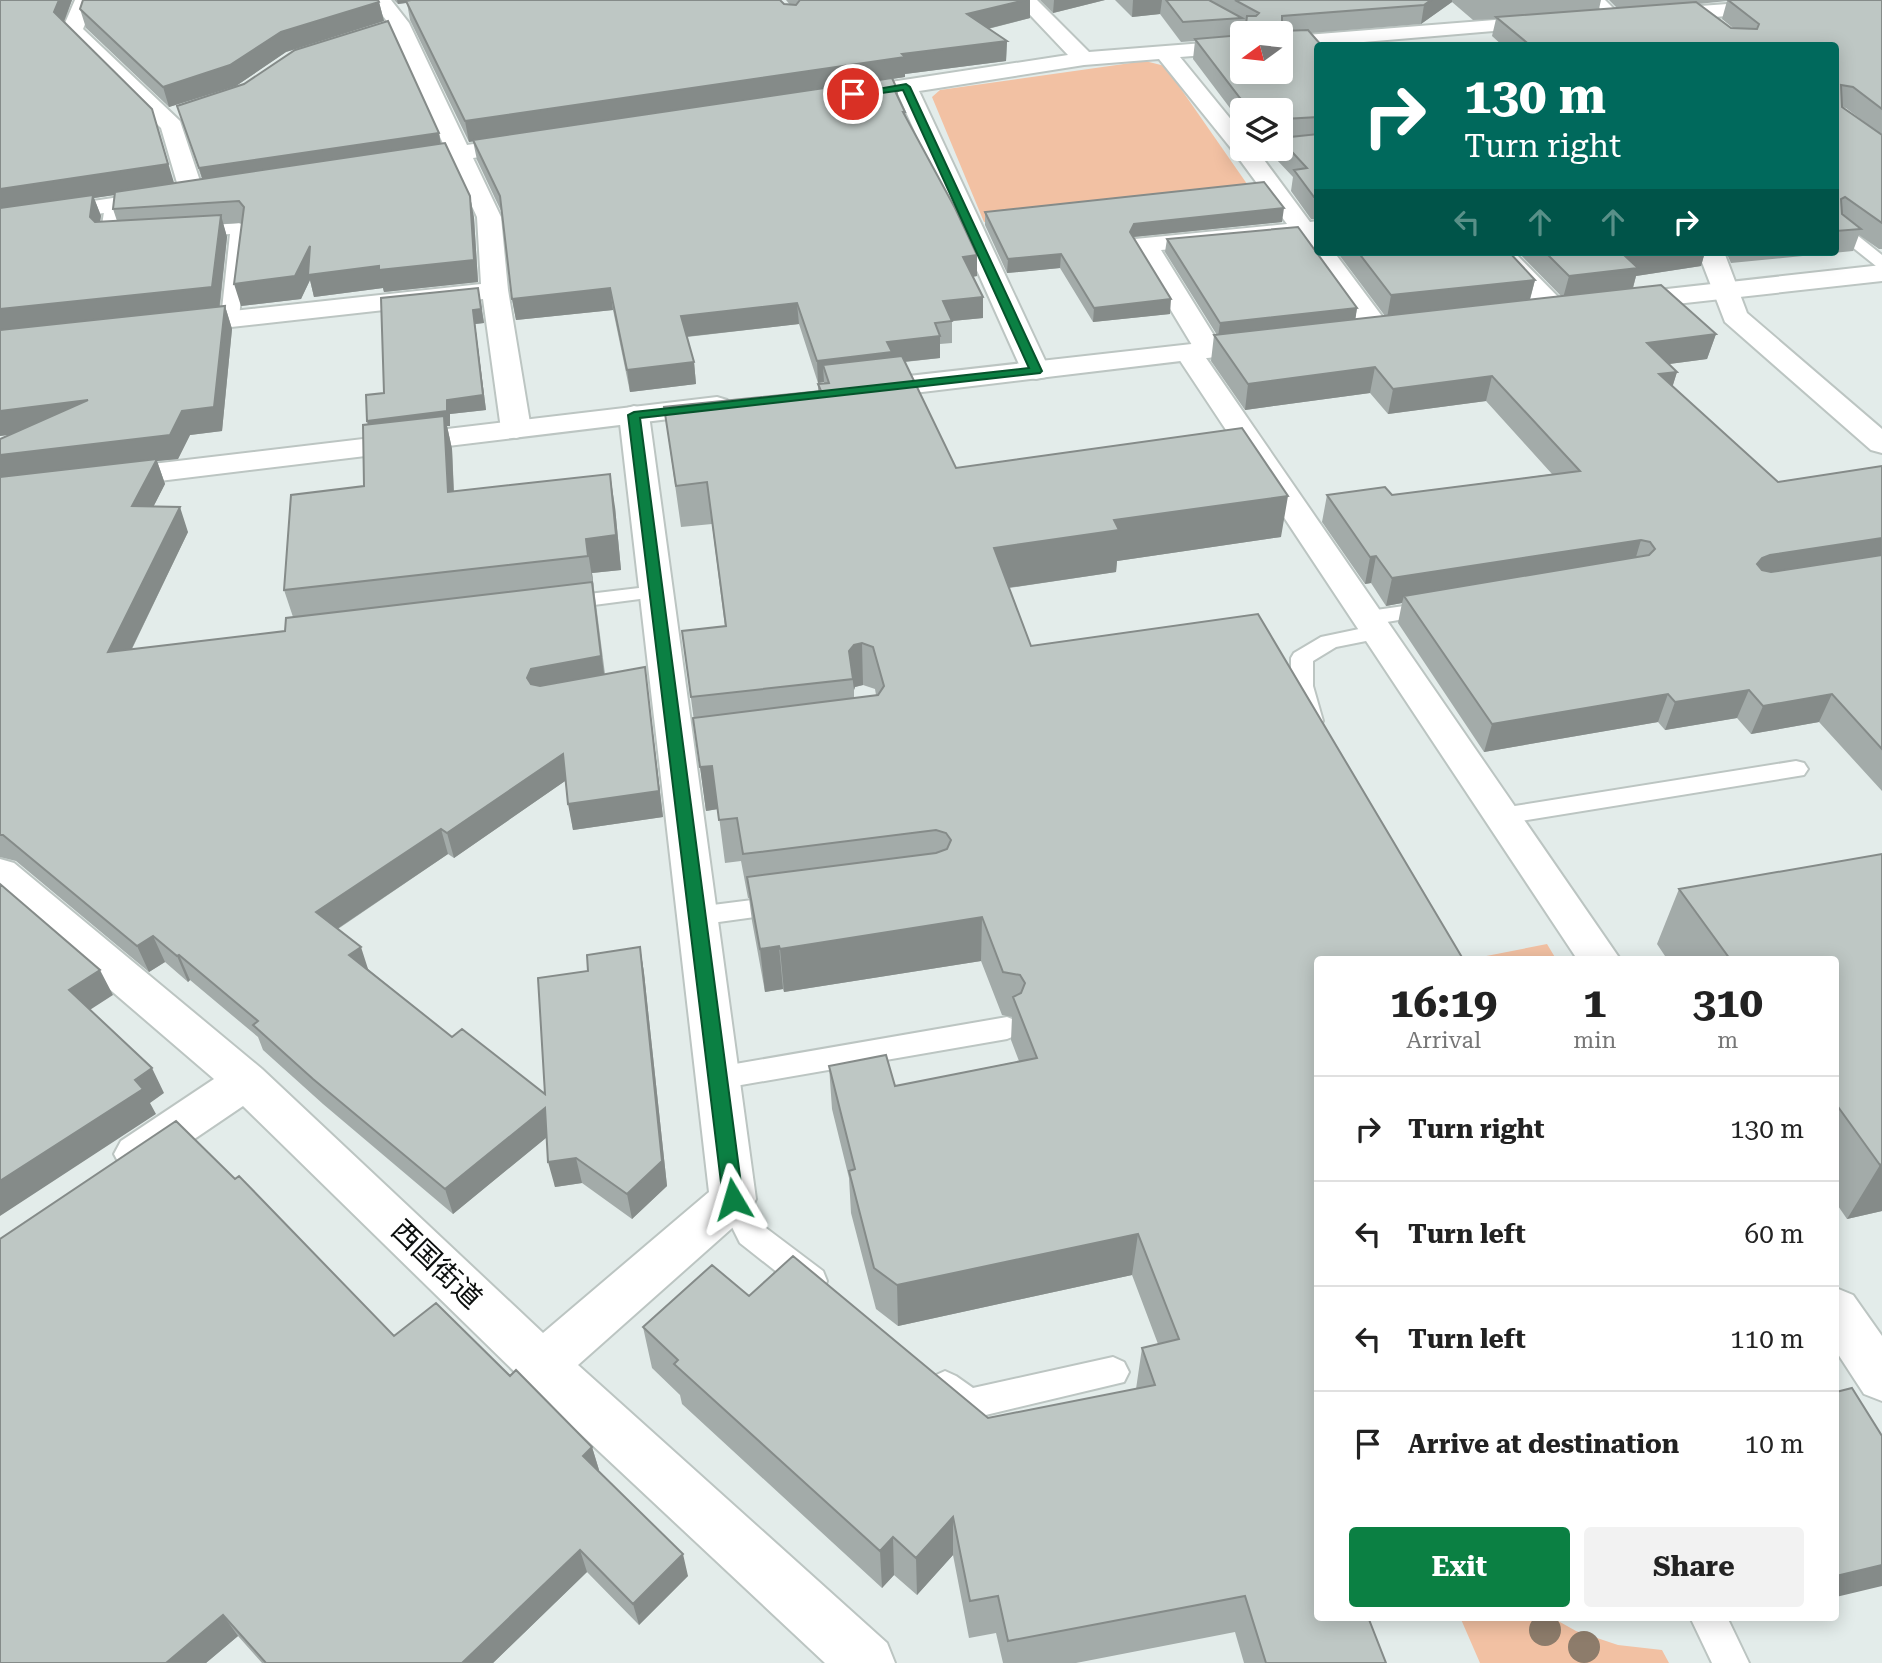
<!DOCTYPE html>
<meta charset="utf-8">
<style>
:root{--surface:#fff;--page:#f2f2f2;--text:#222;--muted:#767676;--line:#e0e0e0;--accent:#0b8043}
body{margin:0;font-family:"Roboto Serif","Noto Sans JP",serif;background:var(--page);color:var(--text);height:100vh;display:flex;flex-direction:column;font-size:26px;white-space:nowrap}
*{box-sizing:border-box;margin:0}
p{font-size:23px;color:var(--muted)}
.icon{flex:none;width:38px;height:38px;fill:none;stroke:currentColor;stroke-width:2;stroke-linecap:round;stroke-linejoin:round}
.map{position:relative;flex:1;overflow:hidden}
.details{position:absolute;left:1314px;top:956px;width:525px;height:665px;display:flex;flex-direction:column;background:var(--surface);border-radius:7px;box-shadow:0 4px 18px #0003}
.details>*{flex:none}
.guide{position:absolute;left:1314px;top:42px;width:525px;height:214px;border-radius:7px;box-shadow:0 4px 18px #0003;background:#00695c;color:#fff;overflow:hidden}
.needle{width:46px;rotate:255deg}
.tools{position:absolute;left:1230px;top:21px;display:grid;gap:14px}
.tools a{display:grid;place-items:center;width:63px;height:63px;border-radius:7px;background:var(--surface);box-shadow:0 4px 18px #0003;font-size:35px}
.pin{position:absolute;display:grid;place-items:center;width:60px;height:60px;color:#fff;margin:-30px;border:4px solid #fff;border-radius:50%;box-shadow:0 2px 7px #0007}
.me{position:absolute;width:77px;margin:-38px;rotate:353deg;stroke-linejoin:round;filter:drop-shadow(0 0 5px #0008)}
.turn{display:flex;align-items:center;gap:24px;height:147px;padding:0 35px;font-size:32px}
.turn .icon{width:91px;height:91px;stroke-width:2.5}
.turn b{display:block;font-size:49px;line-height:60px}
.lanes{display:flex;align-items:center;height:66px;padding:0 35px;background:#0003;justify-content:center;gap:35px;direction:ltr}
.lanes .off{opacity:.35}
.eta{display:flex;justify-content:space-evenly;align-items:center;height:119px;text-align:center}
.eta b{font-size:42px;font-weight:700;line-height:49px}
.cta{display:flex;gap:14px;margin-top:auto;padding:14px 35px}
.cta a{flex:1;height:80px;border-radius:7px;background:var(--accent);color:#fff;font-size:28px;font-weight:700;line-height:80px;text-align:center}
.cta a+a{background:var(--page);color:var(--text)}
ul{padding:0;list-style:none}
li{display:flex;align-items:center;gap:21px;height:105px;padding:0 35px;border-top:2px solid var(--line)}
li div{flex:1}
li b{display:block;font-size:26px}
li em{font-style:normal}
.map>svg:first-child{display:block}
.green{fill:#f2c1a3}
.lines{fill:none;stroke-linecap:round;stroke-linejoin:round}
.service-casing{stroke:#bcc5c2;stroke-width:4}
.minor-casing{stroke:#bcc5c2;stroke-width:4}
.tertiary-casing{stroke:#bcc5c2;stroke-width:4}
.service{fill:#fff;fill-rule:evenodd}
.minor{fill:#fff;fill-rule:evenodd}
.tertiary{fill:#fff;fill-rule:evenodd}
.tree{fill:#8d7c6b}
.wall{fill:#a3aba9;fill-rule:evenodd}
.shaded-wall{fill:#858b89}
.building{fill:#bec7c4;stroke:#858b89;stroke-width:2}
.route{fill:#0b8043;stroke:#07532c;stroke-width:2}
.labels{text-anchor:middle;stroke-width:5;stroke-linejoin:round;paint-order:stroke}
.near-street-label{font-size:28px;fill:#0d100f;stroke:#fff}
</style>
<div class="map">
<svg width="1882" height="1663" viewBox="0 0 1882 1663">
<rect width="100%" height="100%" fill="#e3ecea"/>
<path class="green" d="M1145 61 1165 66 1254 194 984 222 932 97 940 90Z
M1547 944 1556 959H1471Z
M1460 1617H1551L1576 1631 1618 1645 1662 1650 1669 1663H1480Z"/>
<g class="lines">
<g class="service-casing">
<path id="service" d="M1176 0H1192L1254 33H1242V36Z
M1592 0H1605L1622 17 1621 20H1611Z
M113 200 121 205 117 233 129 234 131 237 129 240 108 244 100 239 105 205Z
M1836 221 1842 223 1882 255V268L1876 266 1836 234Z
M239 223 247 228 239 319 230 324 221 319 230 234 191 237 183 232 191 227Z
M656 586 663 588 667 592 663 596 563 609 555 608 552 603 555 598 563 597Z
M1432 602 1440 603 1443 608 1440 613 1369 625 1361 623 1358 618 1361 613 1369 611Z
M1378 625 1386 627 1389 632 1386 637 1336 647 1313 661V686L1323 721 1320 726 1312 728 1304 726 1291 686V658L1294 653 1321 637Z
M1796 761 1804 763 1808 769 1804 775 1502 824 1493 822 1490 816 1493 810 1502 808Z
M783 896 792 898 796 905 792 912 697 925 688 923 684 916 688 909 697 907Z
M1007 1017 1017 1021 1021 1028 1017 1035 1007 1039 718 1089 708 1086 704 1078 708 1070 718 1067Z
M733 1186 743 1190 762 1225 823 1271 827 1281 823 1291 812 1294 801 1291 740 1243 718 1199 723 1190Z
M1113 1357 1124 1362 1129 1372 1124 1382 969 1419C953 1413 936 1402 929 1386L934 1376 945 1371 956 1376 973 1388Z
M1690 1617H1727L1749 1663H1712Z"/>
</g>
<g class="minor-casing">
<path id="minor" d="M75 0H95L83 29 180 121 204 193 201 198 192 200 183 198 180 193 161 128 62 30Z
M371 0H391L409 23 467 145 526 136 534 138 538 143 534 148 526 150 473 158 501 217 508 290 531 429 526 435 516 438 506 435 501 429 483 299 177 333 167 331 163 325 167 319 177 317 481 284 477 217 451 161 399 169 391 167 387 162 391 157 445 148 389 24Z
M1016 0H1037L1089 52 1242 40V52L1180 57 1242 133V149H1256L1310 222 1318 221V252H1334L1393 331 1389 337 1379 339 1369 337 1297 238 1161 250 1223 350 1219 356 1206 358 1620 959H1577L1175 353 1179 347 1192 345 1131 244 1135 239 1287 224 1234 152 1159 59 1084 65 919 91 1050 371 1046 377 1036 379 1026 377 1022 371 898 94 845 103 837 101 834 96 837 91 845 89 1068 55Z
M1782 0H1875L1872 4 1865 6 1658 21 1651 19 1648 15 1651 11 1658 9Z
M1545 16 1552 18 1555 22 1552 26 1281 49V37Z
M166 190 175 192 178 197 175 202 0 229V215Z
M1487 252H1514L1565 304 1568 310 1565 316 1555 318 1545 316Z
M1698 252H1724L1747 313 1882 429V453L1871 450 1725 322Z
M634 406 644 409 649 415 756 1199 749 1213 578 1365 887 1643 895 1663H825L524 1381 243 1106 153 1167 137 1173 121 1167 114 1154 121 1141 214 1079 0 895V859L14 863 262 1069 543 1333 709 1192 619 415 624 409Z
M1836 1288 1853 1295 1882 1336V1401L1864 1394 1836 1351Z"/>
</g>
<g class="tertiary-casing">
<path id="tertiary" d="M1882 265V281L1622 310 1613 308 1609 302 1613 296 1622 294Z
M1263 336 1273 338 1277 344 1273 350 864 399 854 396 850 390 854 384 864 381Z
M717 397 727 400 732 406 727 412 110 487 99 485 95 478 99 471 110 469Z"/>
</g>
<use href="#service" class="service"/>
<use href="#minor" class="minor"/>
<use href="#tertiary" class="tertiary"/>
</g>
<g class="tree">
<circle cx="1545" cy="1630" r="16"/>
<circle cx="1584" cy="1647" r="16"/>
</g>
<path class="wall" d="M0 0H72L64 22 174 183 202 179 177 106 439 133 441 144 470 196 474 218 478 282 384 292 383 288 314 297 310 280 301 299 241 306 242 223 223 224 227 237 220 307 225 306 232 329 222 431 190 435 178 459 157 461 165 484 153 507 188 532 132 649 285 631 293 617 284 590 364 486 368 425 367 421 384 393 481 302 484 323 475 324 486 410 450 414V426H447L452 449 454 491 615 507 621 570 592 573 605 674 645 667 663 817 573 830 565 781 454 858 448 854 338 929 369 970 452 1037 545 1094 588 971 640 947 644 973 667 1186 632 1219 582 1183 555 1187 547 1137 453 1214 323 1104 263 1050 258 1037 190 980 188 982 165 962 149 972 16 861 0 857V455L12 434 0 436ZM115 195 113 209 117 221 100 222 101 216 94 198Z
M394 0H780L784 4 790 5 786 0H1030V18L988 29 1007 41 1006 61 905 74V77L892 79 898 91V98L905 112 906 116 977 276 973 277 983 297V318L952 321V343L940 344V358L905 362 956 468 1281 537 1117 561 1116 572 1009 588 1031 646 1318 959V1617L1386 1663H1244L1235 1632 1076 1663H1003L996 1633 969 1638 953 1555 917 1595 894 1575 882 1588 682 1404 680 1395 652 1368 643 1327 749 1296 988 1418 1136 1389 1142 1348 1158 1344 1132 1275 898 1326 876 1309 851 1213 849 1178 832 1109 829 1066 895 1086 1019 1061 1011 1040 1012 1017 1002 1015 981 961 784 992 783 989 765 992 752 921 749 898H748L741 861 725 863 718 809 706 811 682 631 725 627 712 524 681 527 664 407 818 391V384L824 383V382L818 383 799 324 687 337 694 362 696 384 630 392 613 310 516 320 512 299 502 213 477 160 473 141 469 142 410 20 407 3 398 4ZM863 685 875 689 876 695 854 698V690L855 687Z
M1040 0H1105L1053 13Z
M1115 0H1601L1599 9 1617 8 1609 0H1882V249H1879L1859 235 1853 251 1731 263 1726 252H1836V46H1503L1492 36 1496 19 1473 20 1452 2 1421 24 1311 33 1318 46V219H1311L1291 191 1293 177 1276 159 1278 149H1281V110H1242V124L1193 59 1195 41 1181 42 1160 14 1132 17ZM1727 1 1722 19 1733 28H1731L1698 4ZM1241 24 1246 26 1242 72 1240 35ZM1842 107 1846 108 1881 135Z
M379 2 384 21 286 52 236 86 169 107 86 28 80 9Z
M985 212 1282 222 1133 237 1170 314 1093 322 1060 268 1007 273 985 225Z
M1167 239 1357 308 1355 319 1385 316 1337 252H1509L1535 280 1530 300 1561 296 1518 252H1705L1701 266 1636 276 1633 288 1716 334 1707 359 1669 364 1677 372 1672 387 1778 482 1882 466V791L1819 722 1751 734 1737 718 1665 730 1658 722 1484 752 1398 623 1402 603 1386 606 1371 583 1365 584 1322 522 1327 495H1392L1552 474 1486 401 1388 414 1370 393 1245 410 1211 361 1214 335H1217L1165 252Z
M1882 854V1211L1847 1219 1836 1203V959H1667L1657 944 1679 889Z
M394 1336 510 1376 592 1447 599 1470 598 1471 688 1576 639 1625 587 1572 493 1663H262L238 1636 206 1663H0Z"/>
<path class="shaded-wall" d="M59 0H72L60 32 54 12Z
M397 0H426L398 4Z
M1026 0H1030V18L967 34V14Z
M1054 0H1105L1053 13Z
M1133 0H1162L1160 14 1132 17Z
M1431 0H1452V2L1421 24 1424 5Z
M379 2 384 21 286 52 236 86 169 107 163 87 281 32Z
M1007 41 1006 61 905 74V77L469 142 465 121 902 54Z
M152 109 175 186 94 198 101 216 97 239 0 212V189Z
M439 133 441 146 203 181 199 168Z
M470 196 474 218 478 282 384 292 383 288 314 297 310 280 301 299 241 306 234 284 310 246Z
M1284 208 1282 222 1133 237 1130 232 1134 224Z
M221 215 227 237 219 310 0 333V309Z
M1652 252H1705L1701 266 1636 276 1632 291 1563 298 1569 276 1625 256Z
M1061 254 1060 268 1007 273 1008 259Z
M977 255V276L963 278V257Z
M1535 280 1529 302 1387 318 1391 295Z
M478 288 484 323 475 324 486 410 450 414V426H447L452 449 455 525 371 435 367 421 473 310Z
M610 288 613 310 516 320 512 299Z
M983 297V318L952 321 943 301Z
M1171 299 1170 314 1093 322 1094 308Z
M797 303 799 324 683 337 681 316Z
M225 306 232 329 222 431 190 435 178 459 157 461 165 484 141 531 0 480V455L170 435Z
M1357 308 1355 322 1218 337 1220 323Z
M1716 334 1707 359 1639 368 1647 343Z
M940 336V358L892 363 823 365 824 382 818 383 817 361 887 342Z
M694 362 696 384 630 392 627 370Z
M1375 367 1370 393 1245 410 1248 384Z
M1677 372 1669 398 1659 374Z
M1492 376 1486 401 1388 414 1393 389Z
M88 400 97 424 0 436V411Z
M610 474 615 507 621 570 592 573 594 590 586 539Z
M1288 496 1281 537 1117 561 1116 572 993 590 994 548 1114 520Z
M180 507 188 532 118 677 108 652Z
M1882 538V563L1760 582 1757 564 1762 558 1770 555Z
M1641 540 1633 567 1404 596 1402 603 1386 606 1392 578Z
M1376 556 1371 583 1365 584 1370 557Z
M592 582 605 681 536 694 527 678 531 669Z
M862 643 863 685 855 687 854 690 849 651 854 645Z
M645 667 663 817 573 830 568 804Z
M1749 690 1737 718 1665 730 1675 702Z
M1668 694 1658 722 1484 752 1492 724Z
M1832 694 1819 722 1751 734 1763 706Z
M563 754 568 779 454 858 447 833Z
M712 766 718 809 706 811 700 767Z
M441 829 448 854 325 937 316 912Z
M982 917 981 961 784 992 780 949Z
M153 936 165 962 149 972 137 946Z
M779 946 783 989 765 992 760 949Z
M361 947 369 972 349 955Z
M640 947 644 973 667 1186 632 1219 627 1194Z
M179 955 190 980 188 982 177 956Z
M100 970 113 995 82 1015 69 990Z
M152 1068 164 1093 150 1103 156 1114 0 1216V1181Z
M545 1108 552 1133 453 1214 445 1189Z
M576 1158 582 1183 555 1187 548 1162Z
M1882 1164V1211L1847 1219 1880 1165Z
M1138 1234 1132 1275 898 1326 897 1285Z
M592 1447 599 1470 589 1479 583 1456Z
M953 1517V1555L917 1595 916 1558Z
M893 1537 894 1575 882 1588 880 1551Z
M580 1550 587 1572 493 1663H462Z
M683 1554 688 1576 639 1625 633 1604Z
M1882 1565V1586L1836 1597V1576Z
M223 1615 238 1636 206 1663H166Z"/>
<path class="building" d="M0 0H59L54 12 152 109 168 164 0 189Z
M83 0H378L379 2 281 32 230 65 163 87 80 9Z
M411 0H780L784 4 796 5 800 0H1026L967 14 1007 41 902 54 905 57 465 121 406 1Z
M1166 0H1209L1242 18 1183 22Z
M1235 0H1431L1424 5 1282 16V31L1308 30 1322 46H1318V117L1284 119 1281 125V110H1252L1240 98 1195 39 1242 35V72H1281V33H1245L1247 16H1256L1259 13Z
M1728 0H1882V109L1853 87 1841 85 1842 107 1882 135V223L1845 197 1841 199 1842 214 1861 229 1836 231V46H1531L1496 17 1696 2 1731 28 1757 29 1759 24Z
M388 21 439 133 199 168 177 106 244 84 295 50Z
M892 78 898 91H895L905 112H903L955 208 977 255 963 257 983 297 943 301 952 321 935 323 940 336 887 342 892 352 817 361 797 303 681 316 694 362 627 370 610 288 512 299 500 196 473 140Z
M1318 134V197H1314L1294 170 1307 168 1281 140V138Z
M445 143 470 196 474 260 379 270V266L308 275 310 246 295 276 234 284 244 207 239 201 113 209 115 192Z
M1264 182 1284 208 1134 224 1130 232 1171 299 1094 308 1061 254 1008 259 985 212Z
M93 195 90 217 95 222 221 215 212 287 0 309V208Z
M1298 227 1357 308 1220 323 1167 239Z
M1358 252H1509L1535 280 1391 295Z
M1545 252H1652L1625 256 1638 268 1569 276Z
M1661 285 1716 334 1647 343 1677 372 1659 374 1778 482 1882 466V538L1770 555 1762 558 1757 564 1762 570 1771 572 1882 555V749L1832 694 1763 706 1749 690 1675 702 1668 694 1492 724 1404 596 1649 555 1655 549 1650 542 1641 540 1392 578 1376 556 1370 557 1327 495 1385 487 1392 495 1580 471 1492 376 1393 389 1375 367 1248 384 1214 335Z
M478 288 481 309 473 310 483 395 447 400V411L367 421 366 395 384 393 381 298Z
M225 306 214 407 182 411 170 435 0 455V439L88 400 0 411V330Z
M902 356 956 468 1242 428 1288 496 1114 520 1119 530 994 548 1031 646 1258 614 1463 959H1318V1617H1368L1386 1663H1266L1245 1596 1008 1641 998 1596 970 1601 953 1517 916 1558 893 1537 880 1551 674 1364 678 1360 643 1327 712 1265 749 1296 793 1256 988 1418 1155 1385 1142 1348 1179 1339 1138 1234 897 1285 874 1268 849 1171 855 1169 829 1066 886 1055 895 1086 1037 1058 1013 997 1021 993 1025 983 1020 975 1003 972 982 917 780 949 779 946 760 949 747 877 936 853 947 849 951 840 946 833 936 830 743 854 737 818 719 820 712 766 700 767 693 718 878 695 884 686 873 647 862 643 854 645 849 651 853 679 691 697 682 631 726 626 707 482 676 486 664 407 821 391 818 384 829 383 823 365Z
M444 416 448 492 610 474 616 535 586 539 588 556 284 590 291 495 364 486 363 425Z
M157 459 132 506 180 507 108 652 285 631 286 618 592 582 601 656 531 669 527 678 531 684 540 686 645 667 659 791 568 804 563 754 447 833 441 829 316 912 361 947 349 955 452 1037 462 1029 545 1094 538 978 588 971 587 955 640 947 662 1161 627 1194 576 1158 548 1162 545 1108 445 1189 313 1079 253 1025 258 1021 179 955 177 956 153 936 137 946 3 835H0V477Z
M1882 854V1164L1880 1165 1836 1104V959H1730L1679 889Z
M0 884 100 970 69 990 152 1068 135 1080 143 1089 0 1181Z
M176 1121 235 1179 239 1176 394 1336 436 1303 510 1376 516 1370 592 1447 583 1456 683 1554 633 1604 580 1550 462 1663H266L223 1615 166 1663H0V1239Z
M1852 1388 1882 1436V1565L1836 1576V1392Z"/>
<path class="route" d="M906 84 910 87 1042 371 1040 373 640 418 743 1199 740 1205 733 1208 726 1205 723 1199 628 415 634 412 1029 368 903 90 853 97 849 94Z"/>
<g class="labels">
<g class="near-street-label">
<text transform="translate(437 1264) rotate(44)" y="10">西国街道</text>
</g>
</g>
</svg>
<div class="tools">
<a><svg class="needle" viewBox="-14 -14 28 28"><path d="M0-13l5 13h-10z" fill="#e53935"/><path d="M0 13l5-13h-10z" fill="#767676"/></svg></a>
<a><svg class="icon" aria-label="layers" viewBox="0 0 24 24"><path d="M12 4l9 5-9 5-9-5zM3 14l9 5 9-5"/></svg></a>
</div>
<div class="pin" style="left:853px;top:94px;background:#d93025"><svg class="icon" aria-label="arrive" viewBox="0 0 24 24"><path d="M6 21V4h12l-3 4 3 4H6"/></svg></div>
<svg class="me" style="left:733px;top:1199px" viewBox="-20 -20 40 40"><path d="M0-17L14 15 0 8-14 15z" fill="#0b8043" stroke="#fff" stroke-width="4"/></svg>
<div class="guide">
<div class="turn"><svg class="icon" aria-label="right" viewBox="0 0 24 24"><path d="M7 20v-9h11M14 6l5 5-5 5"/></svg><div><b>130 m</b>Turn right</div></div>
<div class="lanes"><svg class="icon off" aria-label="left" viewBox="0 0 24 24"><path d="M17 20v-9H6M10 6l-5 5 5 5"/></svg><svg class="icon off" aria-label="ahead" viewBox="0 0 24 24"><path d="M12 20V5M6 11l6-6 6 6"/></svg><svg class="icon off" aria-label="ahead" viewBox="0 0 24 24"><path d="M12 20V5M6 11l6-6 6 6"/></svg><svg class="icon" aria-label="right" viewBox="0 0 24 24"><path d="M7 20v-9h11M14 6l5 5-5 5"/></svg></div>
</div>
<section class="details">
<div class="eta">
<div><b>16:19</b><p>Arrival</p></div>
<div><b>1</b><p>min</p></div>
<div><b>310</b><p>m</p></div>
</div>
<ul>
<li><svg class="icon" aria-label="right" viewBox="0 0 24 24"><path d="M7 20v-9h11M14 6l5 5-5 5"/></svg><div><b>Turn right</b></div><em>130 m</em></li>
<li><svg class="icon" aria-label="left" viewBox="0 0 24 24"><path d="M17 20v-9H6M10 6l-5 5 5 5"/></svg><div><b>Turn left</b></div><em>60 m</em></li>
<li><svg class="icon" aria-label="left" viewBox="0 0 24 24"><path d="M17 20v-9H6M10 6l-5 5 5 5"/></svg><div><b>Turn left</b></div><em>110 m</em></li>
<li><svg class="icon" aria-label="arrive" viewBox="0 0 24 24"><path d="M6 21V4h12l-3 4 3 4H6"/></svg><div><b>Arrive at destination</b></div><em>10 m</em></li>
</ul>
<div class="cta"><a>Exit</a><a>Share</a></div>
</section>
</div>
